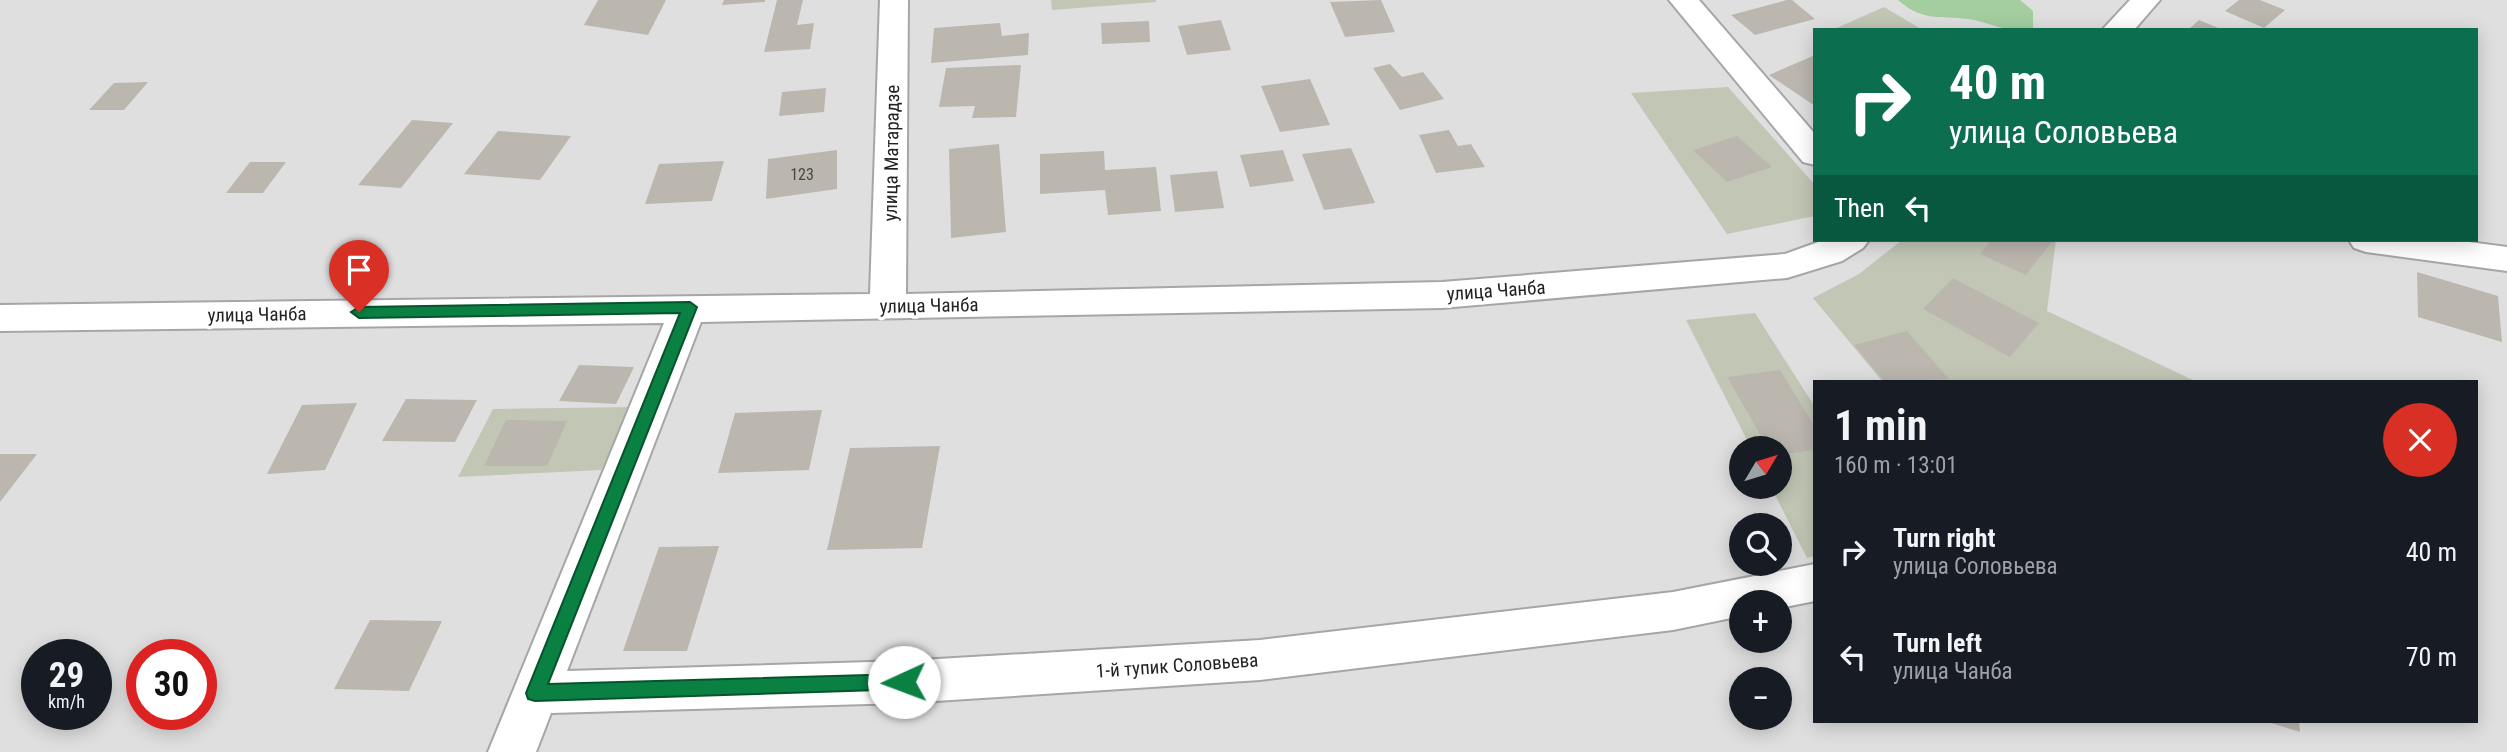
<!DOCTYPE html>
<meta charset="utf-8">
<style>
:root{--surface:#171b24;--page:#242831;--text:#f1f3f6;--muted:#9ea1a6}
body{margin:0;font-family:"Roboto Condensed",sans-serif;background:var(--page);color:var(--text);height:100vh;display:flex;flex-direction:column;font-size:26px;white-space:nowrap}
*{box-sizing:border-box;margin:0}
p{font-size:23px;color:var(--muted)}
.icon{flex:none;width:38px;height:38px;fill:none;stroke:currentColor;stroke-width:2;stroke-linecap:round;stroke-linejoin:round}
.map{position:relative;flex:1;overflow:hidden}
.drawer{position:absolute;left:1813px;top:380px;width:665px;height:343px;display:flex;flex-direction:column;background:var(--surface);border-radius:0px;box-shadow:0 4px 18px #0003}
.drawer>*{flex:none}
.top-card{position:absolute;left:1813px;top:28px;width:665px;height:214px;border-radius:0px;box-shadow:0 4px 18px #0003;background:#0b6e4f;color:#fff;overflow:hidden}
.needle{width:46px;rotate:52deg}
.controls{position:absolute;left:1729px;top:436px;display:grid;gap:14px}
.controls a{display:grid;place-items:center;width:63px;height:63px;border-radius:50%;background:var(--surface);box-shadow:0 4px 18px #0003;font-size:35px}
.speed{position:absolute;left:21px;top:639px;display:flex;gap:14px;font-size:35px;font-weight:700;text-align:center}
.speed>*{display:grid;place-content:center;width:91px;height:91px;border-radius:50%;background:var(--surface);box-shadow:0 4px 18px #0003;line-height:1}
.speed small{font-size:18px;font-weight:400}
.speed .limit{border:10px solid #d22;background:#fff;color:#111}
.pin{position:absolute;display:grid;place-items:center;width:60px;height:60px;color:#fff;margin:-72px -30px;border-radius:50% 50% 50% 0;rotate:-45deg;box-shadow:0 0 7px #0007}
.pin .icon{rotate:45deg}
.me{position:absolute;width:77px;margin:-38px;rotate:268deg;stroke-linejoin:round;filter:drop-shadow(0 0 5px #0008)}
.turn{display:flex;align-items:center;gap:24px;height:147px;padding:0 21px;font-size:32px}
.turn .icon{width:91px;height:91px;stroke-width:2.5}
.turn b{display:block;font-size:49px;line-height:60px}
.then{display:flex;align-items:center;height:66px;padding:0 21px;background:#0003;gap:14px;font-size:26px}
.round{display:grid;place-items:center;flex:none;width:74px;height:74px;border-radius:37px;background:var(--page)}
.summary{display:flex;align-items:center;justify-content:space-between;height:119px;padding:0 21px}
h1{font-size:42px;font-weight:700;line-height:52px}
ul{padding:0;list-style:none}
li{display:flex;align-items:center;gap:21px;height:105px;padding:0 21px}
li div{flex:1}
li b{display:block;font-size:26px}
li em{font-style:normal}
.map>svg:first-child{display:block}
.residential{fill:#e0dfdf;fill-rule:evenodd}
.construction{fill:#c2c6b5}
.forest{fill:#a4cea0}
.building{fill:#bbb7af}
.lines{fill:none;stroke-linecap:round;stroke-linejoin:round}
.minor-casing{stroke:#a6a6a6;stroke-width:4}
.minor{fill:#fff;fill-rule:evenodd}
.route{fill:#0b8043;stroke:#07532c;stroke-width:2}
.labels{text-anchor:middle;stroke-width:7;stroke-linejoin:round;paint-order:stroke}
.number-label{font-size:16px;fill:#484745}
.street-label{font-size:19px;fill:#222;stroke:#fff}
</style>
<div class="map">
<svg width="2507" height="752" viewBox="0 0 2507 752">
<rect width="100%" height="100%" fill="#f1f0e9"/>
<path class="residential" d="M0 0H2507V752H0ZM1815 30H2476V240H1815ZM1815 382H2476V721H1815ZM1741 448H1780V486H1741ZM1741 525H1780V564H1741ZM1741 602H1780V640H1741ZM37 654H96V714H37ZM142 654H201V714H142ZM1741 679H1780V718H1741Z"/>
<path class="construction" d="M1051 0H1156V2L1052 10Z
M1884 7 1923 30H1832Z
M1728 87 1815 185V216L1727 234 1631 93Z
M1902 240H2056L2047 311 2195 381H1882L1813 298 1859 274Z
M1755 313 1815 407V556L1807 558 1771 487 1780 486V448H1751L1686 320Z
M632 407 601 470 458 477 493 409Z"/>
<path class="forest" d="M1898 0H2020L2033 11V29C2006 32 1998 26 1974 20 1943 14 1925 24 1898 0Z"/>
<path class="building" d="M598 0H666L648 35 584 25Z
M724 0H765V2L722 5Z
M777 0H803L797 25 814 23 810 49 764 52Z
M1381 0 1395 32 1345 37 1330 2Z
M1787 0H1792L1815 19 1755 35 1731 15Z
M2239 0H2260L2285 10 2264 28 2225 11Z
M1221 20 1231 50 1187 55 1178 26Z
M2199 20 2223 30H2188Z
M1149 21 1150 42 1102 44 1101 23Z
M1000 23 1002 36 1029 33 1028 55 931 63 934 28Z
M1815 55V106L1769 75Z
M1390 64 1402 77 1423 72 1444 99 1400 110 1373 68Z
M1021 65 1016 117 972 118 975 106 939 107 946 68Z
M1310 79 1330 125 1280 132 1261 86Z
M148 82 124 110H89L114 83Z
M826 88 824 112 779 116 782 92Z
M412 120 453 123 401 188 358 185Z
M1449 130 1458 146 1471 144 1485 167 1436 173 1419 135Z
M498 131 571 136 540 180 464 174Z
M1737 136 1772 167 1727 182 1693 150Z
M999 144 1006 232 951 238 949 149Z
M1351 148 1375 203 1324 210 1302 154Z
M837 150V189L766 199 768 159Z
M1283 150 1294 181 1250 187 1240 155Z
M1104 151 1105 170 1156 167 1161 211 1108 215 1105 190 1040 194V154Z
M724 161 712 201 645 204 659 164Z
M250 162H286L263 193H226Z
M1217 171 1224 208 1175 212 1170 175Z
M1991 240H2053L2026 275 1980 254Z
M2417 272 2498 296 2502 342 2418 317Z
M1953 278 2039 323 2010 357 1923 309Z
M1907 331 1949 379 1885 382 1854 345Z
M579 365 634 367 616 404 559 401Z
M1780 370 1815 427V450L1780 455V448H1768L1727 377Z
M406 399 477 400 455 442 382 441Z
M357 403 325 470 267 474 302 405Z
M822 410 809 470 718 473 735 413Z
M506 420 567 421 547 466H484Z
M940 446 922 548 827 550 850 448Z
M0 454H37L0 502Z
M719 546 687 651H623L659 547Z
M370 620 442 621 409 691 334 689Z
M2268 721H2299L2300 732 2268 722Z"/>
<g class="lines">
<g class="minor-casing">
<path id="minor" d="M880 0H908L906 294 1442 282 1785 254 1824 240H1869L1863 248 1842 261 1787 278 1442 308 701 322 567 671 904 661 1260 640 1673 592 1815 564V601L1780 608V602H1741V616L1673 630 1260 680 904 703 551 713 536 752H488L664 323 0 331V305L870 294Z
M1669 0H1699L1815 134V165L1803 162Z
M2130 0H2160L2134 30H2102Z
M2349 240H2454L2507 247V271L2366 252 2354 248Z"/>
</g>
<use href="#minor" class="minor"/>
</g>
<path class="route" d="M690 302 697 307 548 684 904 674 910 676 913 682 910 689 535 701 528 699 526 693 680 313 359 318 351 312 359 307Z"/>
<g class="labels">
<g class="number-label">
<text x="802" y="180">123</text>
</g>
<g class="street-label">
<text transform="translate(891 153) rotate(-89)" y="7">улица Матарадзе</text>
<text transform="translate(1496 290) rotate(-4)" y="7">улица Чанба</text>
<text transform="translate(929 305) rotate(-1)" y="7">улица Чанба</text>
<text transform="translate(257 314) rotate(-1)" y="7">улица Чанба</text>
<text transform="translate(1177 665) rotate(-4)" y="7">1-й тупик Соловьева</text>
</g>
</g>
</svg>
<div class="controls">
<a><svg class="needle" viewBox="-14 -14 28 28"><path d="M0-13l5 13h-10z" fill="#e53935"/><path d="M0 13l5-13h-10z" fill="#9ea1a6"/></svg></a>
<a><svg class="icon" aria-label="search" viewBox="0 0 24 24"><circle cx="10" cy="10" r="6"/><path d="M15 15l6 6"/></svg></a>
<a>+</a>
<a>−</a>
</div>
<div class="speed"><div>29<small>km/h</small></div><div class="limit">30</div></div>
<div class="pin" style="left:359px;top:312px;background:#d93025"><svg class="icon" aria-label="arrive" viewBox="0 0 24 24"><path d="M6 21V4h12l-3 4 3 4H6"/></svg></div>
<svg class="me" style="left:904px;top:682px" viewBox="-20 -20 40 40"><circle r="19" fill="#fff"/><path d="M0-13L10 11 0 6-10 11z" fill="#0b8043"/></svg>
<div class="top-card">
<div class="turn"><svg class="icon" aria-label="right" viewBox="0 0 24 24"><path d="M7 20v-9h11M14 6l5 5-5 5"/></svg><div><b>40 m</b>улица Соловьева</div></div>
<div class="then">Then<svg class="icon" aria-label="left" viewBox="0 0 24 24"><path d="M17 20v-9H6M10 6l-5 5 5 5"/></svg></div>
</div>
<section class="drawer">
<div class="summary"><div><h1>1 min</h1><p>160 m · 13:01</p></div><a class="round" style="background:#d93025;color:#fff"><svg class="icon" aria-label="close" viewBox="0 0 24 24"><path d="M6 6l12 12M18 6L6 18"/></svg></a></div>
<ul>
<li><svg class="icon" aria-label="right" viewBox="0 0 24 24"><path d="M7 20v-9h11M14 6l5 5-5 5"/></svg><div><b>Turn right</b><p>улица Соловьева</p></div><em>40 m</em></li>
<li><svg class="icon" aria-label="left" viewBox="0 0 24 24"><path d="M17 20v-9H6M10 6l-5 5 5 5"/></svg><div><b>Turn left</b><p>улица Чанба</p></div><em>70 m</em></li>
</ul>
</section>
</div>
